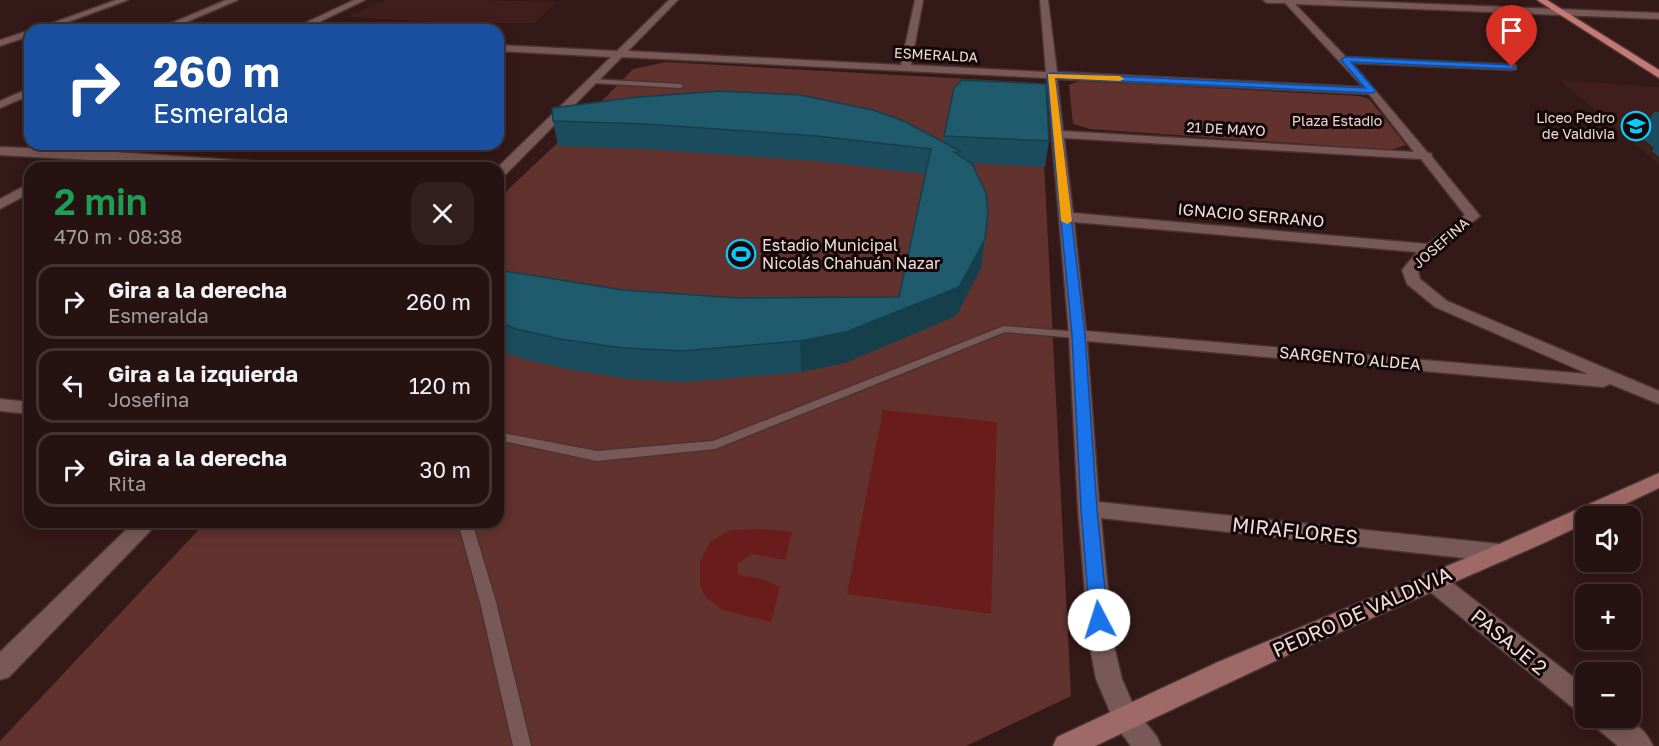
<!DOCTYPE html>
<html lang="es">
<meta charset="utf-8">
<style>
:root{--surface:#261311;--page:#32201f;--text:#f1f3f6;--muted:#a49e9f;--line:#423231}
body{margin:0;font-family:"Golos Text",sans-serif;background:var(--page);color:var(--text);height:100vh;display:flex;flex-direction:column;font-size:22px;white-space:nowrap}
*{box-sizing:border-box;margin:0}
p{font-size:20px;color:var(--muted)}
.icon{flex:none;width:33px;height:33px;fill:none;stroke:currentColor;stroke-width:2;stroke-linecap:round;stroke-linejoin:round}
.map{position:relative;flex:1;overflow:hidden}
.side{position:absolute;left:24px;top:162px;width:480px;height:366px;display:flex;flex-direction:column;background:var(--surface);border-radius:18px;box-shadow:0 3px 15px #0003,0 0 0 2px var(--line)}
.side>*{flex:none}
.banner{position:absolute;left:24px;top:24px;width:480px;height:126px;border-radius:18px;box-shadow:0 3px 15px #0003,0 0 0 2px var(--line);background:#1a4fa0;color:#fff;overflow:hidden}
.controls{position:absolute;left:1575px;top:506px;display:grid;gap:12px}
.controls a{display:grid;place-items:center;width:66px;height:66px;border-radius:12px;background:var(--surface);box-shadow:0 3px 15px #0003,0 0 0 2px var(--line);font-size:30px}
.pin{position:absolute;display:grid;place-items:center;width:51px;height:51px;color:#fff;margin:-62px -26px;border-radius:50% 50% 50% 0;rotate:-45deg;box-shadow:0 0 6px #0007}
.pin .icon{rotate:45deg}
.me{position:absolute;width:66px;margin:-33px;rotate:355deg;stroke-linejoin:round;filter:drop-shadow(0 0 4px #0008)}
.turn{display:flex;align-items:center;gap:21px;height:126px;padding:0 30px;font-size:27px}
.turn .icon{width:78px;height:78px;stroke-width:2.5}
.turn b{display:block;font-size:42px;line-height:51px}
.round{display:grid;place-items:center;flex:none;width:63px;height:63px;border-radius:18px;background:var(--page)}
.head{display:flex;align-items:center;justify-content:space-between;height:102px;padding:0 30px}
h1{font-size:36px;font-weight:600;line-height:45px;color:#1e9e55}
ul{padding:0;list-style:none}
li{display:flex;align-items:center;gap:18px;height:75px;margin:0 12px 9px;padding:0 18px;border:3px solid var(--line);border-radius:18px}
li div{flex:1}
li b{display:block;font-size:22px}
li em{font-style:normal}
.map>svg:first-child{display:block}
.built{fill:#401e1c}
.green{fill:#62322f}
.water{fill:#6a1c1d}
.lines{fill:none;stroke-linecap:round;stroke-linejoin:round}
.lane-casing{stroke:#493433;stroke-width:3}
.street-casing{stroke:#493433;stroke-width:3}
.secondary-casing{stroke:#493433;stroke-width:3}
.primary-casing{stroke:#493433;stroke-width:3}
.lane{fill:#795957;fill-rule:evenodd}
.street{fill:#795957;fill-rule:evenodd}
.secondary{fill:#9e6966;fill-rule:evenodd}
.primary{fill:#c47974;fill-rule:evenodd}
.wall{fill:#1b4d5e}
.shaded-wall{fill:#163f4c}
.building{fill:#1f5a6d;stroke:#163f4c;stroke-width:1.5}
.route{fill:#1a73e8;stroke:#114b97;stroke-width:1.5}
.slow{fill:#f59e0b}
.labels{text-anchor:middle;stroke-width:6;stroke-linejoin:round;paint-order:stroke}
.far-street-label{font-size:14px;fill:#f0dddb;stroke:#130707}
.far-poi-label{font-size:14px;fill:#f0dddb;stroke:#130707;text-anchor:end}
.far-park-label{font-size:14px;fill:#efd6d3;stroke:#130707}
.street-label{font-size:16px;fill:#f0dddb;stroke:#130707}
.poi-label{font-size:16px;fill:#f0dddb;stroke:#130707;text-anchor:start}
.near-street-label{font-size:20px;fill:#f0dddb;stroke:#130707}
</style>
<div class="map">
<svg width="1659" height="746" viewBox="0 0 1659 746">
<rect width="100%" height="100%" fill="#331917"/>
<path class="built" d="M385 0H485L555 2 535 23H451L346 17Z
M1560 80 1659 87V165Z"/>
<path class="green" d="M666 62 1040 83 1071 696 966 746H0V741L206 522H498V199L601 102 633 69Z
M1079 81 1359 96 1369 99 1406 145 1391 150 1090 129 1073 124 1069 85Z"/>
<path class="water" d="M883 410 997 422 991 614 847 594Z
M765 529 792 532 785 560 752 554 737 564 738 575 763 579 780 587 771 622 723 610 705 597 700 585V562L710 542 730 530Z"/>
<g class="lines">
<g class="lane-casing">
<path id="lane" d="M591 79 680 84 684 86 680 88 594 83 590 81Z
M1004 326 1078 332 1084 335 1078 338 1005 332 715 449 597 461 498 440V432L597 451 713 441Z
M458 522H472L496 602 531 746H513L480 602Z"/>
</g>
<g class="street-casing">
<path id="street" d="M116 0H128L57 26 85 27 90 30H33Z
M226 0H238L168 30H155Z
M354 0H365L303 30H290Z
M669 0H678L628 51 901 65 915 0H923L911 65 1046 72 1040 0H1048L1057 72 1363 87 1285 3H1267L1263 0H1330L1659 13V19L1295 4 1346 57 1516 65V69L1512 70 1352 63 1428 153H1431L1432 157 1480 216 1423 262 1418 270 1420 279 1447 301 1659 391V404L1610 384 1603 387 1087 341 1099 502 1500 544 1508 547 1511 553 1508 559 1500 562 1101 518 1113 642 1122 679 1135 709 1157 737 1161 746H1131L1116 726 1096 679 1089 642 1078 509 1069 335 1047 78 622 57 503 177 498 178 497 168 611 57 498 51V45L617 51ZM1057 79 1369 94 1414 152 1063 131ZM1064 138 1421 159 1465 215 1428 244 1073 213ZM1074 222 1417 252 1402 270 1407 284 1435 307 1588 374 1086 331Z
M30 30V36L0 46V40Z
M30 88V95L0 108V101Z
M0 147 85 150 293 164 299 168H236L0 155Z
M30 183V193L0 209V199Z
M0 399 30 402V414L0 411Z
M134 522H159L9 677 0 680V652Z
M1432 571 1440 573 1586 687V715L1577 711 1424 587 1420 580 1424 573Z
M1590 717C1617 717 1640 717 1653 746H1618L1594 726Z"/>
</g>
<g class="secondary-casing">
<path id="secondary" d="M1659 473V488L1600 516H1586V523L1546 542 1290 654 1095 746H1053L1057 737 1218 662 1490 548Z"/>
</g>
<g class="primary-casing">
<path id="primary" d="M1537 0H1547L1659 70V78Z"/>
</g>
<use href="#lane" class="lane"/>
<use href="#street" class="street"/>
<use href="#secondary" class="secondary"/>
<use href="#primary" class="primary"/>
</g>
<path class="wall" d="M552 108 944 142V136L1049 141 1045 167 970 163 985 241 981 268 956 316 845 363 801 372 686 382 628 379 567 369 524 359 498 350V270L623 290 738 298 899 297 926 174 816 161 647 149 558 146 553 121Z
M1654 112H1659V157L1652 151 1654 148 1640 136Z"/>
<path class="shaded-wall" d="M988 213 981 268 956 316 845 363 801 372 800 341 959 287Z"/>
<path class="building" d="M962 80 1046 84 1049 141 944 136 954 88Z
M720 91 800 95 873 110 904 121 962 152H954L972 164 986 193 988 213 985 239 959 287 846 332 800 341 682 351 622 348 560 339 516 329 498 322V270L623 290 738 298 899 297 931 149 816 136 644 124 553 121 552 108 639 97Z"/>
<path class="route" d="M1345 57 1512 65 1515 67 1512 69 1351 62 1376 91 1372 93 1055 78 1085 335 1097 509 1108 620 1105 625 1099 627 1092 625 1090 620 1081 509 1072 335 1047 75 1051 73 1365 88 1341 60Z"/>
<path class="slow" d="M1048 74 1120 76 1124 79 1120 81 1055 78 1072 221 1067 224 1061 221Z"/>
<defs>
<g id="school-ring" transform="scale(1.5)"><circle r="9.5" fill="#130707" stroke="#09cafa" stroke-width="1.5"/><path d="M0-5L7-2L0 1L-7-2ZM-4 1L0 2.5L4 1V4Q0 6-4 4Z" fill="#09cafa"/></g>
<g id="stadium-ring" transform="scale(1.5)"><circle r="9.5" fill="#130707" stroke="#09cafa" stroke-width="1.5"/><path d="M0-5a6.5 5 0 1 0 0 10a6.5 5 0 1 0 0-10ZM-3.5-1.8h7v3.6h-7Z" fill="#09cafa"/></g>
</defs>
<g fill-rule="evenodd">
<use href="#school-ring" x="1636" y="126"/>
<use href="#stadium-ring" x="741" y="254"/>
</g>
<g class="labels">
<g class="far-street-label">
<text transform="translate(936 55) rotate(3)" y="5">ESMERALDA</text>
<text transform="translate(1226 129) rotate(3)" y="5">21 DE MAYO</text>
<text transform="translate(1441 243) rotate(-41)" y="5">JOSEFINA</text>
</g>
<g class="far-poi-label">
<text x="1615" y="123">Liceo Pedro<tspan x="1615" dy="16">de Valdivia</tspan></text>
</g>
<g class="far-park-label">
<text x="1337" y="126">Plaza Estadio</text>
</g>
<g class="street-label">
<text transform="translate(1251 215) rotate(5)" y="6">IGNACIO SERRANO</text>
<text transform="translate(1350 358) rotate(5)" y="6">SARGENTO ALDEA</text>
</g>
<g class="poi-label">
<text x="762" y="251">Estadio Municipal<tspan x="762" dy="18">Nicolás Chahuán Nazar</tspan></text>
</g>
<g class="near-street-label">
<text transform="translate(1295 531) rotate(6)" y="7">MIRAFLORES</text>
<text transform="translate(1362 612) rotate(-24)" y="7">PEDRO DE VALDIVIA</text>
<text transform="translate(1509 642) rotate(39)" y="7">PASAJE 2</text>
</g>
</g>
</svg>
<div class="controls">
<a><svg class="icon" aria-label="sound" viewBox="0 0 24 24"><path d="M4 9h4l5-4v14l-5-4H4zM17 9q2 3 0 6"/></svg></a>
<a>+</a>
<a>−</a>
</div>
<div class="pin" style="left:1512px;top:67px;background:#d93025"><svg class="icon" aria-label="arrive" viewBox="0 0 24 24"><path d="M6 21V4h12l-3 4 3 4H6"/></svg></div>
<svg class="me" style="left:1099px;top:620px" viewBox="-20 -20 40 40"><circle r="19" fill="#fff"/><path d="M0-13L10 11 0 6-10 11z" fill="#1a73e8"/></svg>
<div class="banner">
<div class="turn"><svg class="icon" aria-label="right" viewBox="0 0 24 24"><path d="M7 20v-9h11M14 6l5 5-5 5"/></svg><div><b>260 m</b>Esmeralda</div></div>
</div>
<section class="side">
<div class="head"><div><h1>2 min</h1><p>470 m · 08:38</p></div><a class="round"><svg class="icon" aria-label="close" viewBox="0 0 24 24"><path d="M6 6l12 12M18 6L6 18"/></svg></a></div>
<ul>
<li><svg class="icon" aria-label="right" viewBox="0 0 24 24"><path d="M7 20v-9h11M14 6l5 5-5 5"/></svg><div><b>Gira a la derecha</b><p>Esmeralda</p></div><em>260 m</em></li>
<li><svg class="icon" aria-label="left" viewBox="0 0 24 24"><path d="M17 20v-9H6M10 6l-5 5 5 5"/></svg><div><b>Gira a la izquierda</b><p>Josefina</p></div><em>120 m</em></li>
<li><svg class="icon" aria-label="right" viewBox="0 0 24 24"><path d="M7 20v-9h11M14 6l5 5-5 5"/></svg><div><b>Gira a la derecha</b><p>Rita</p></div><em>30 m</em></li>
</ul>
</section>
</div>
